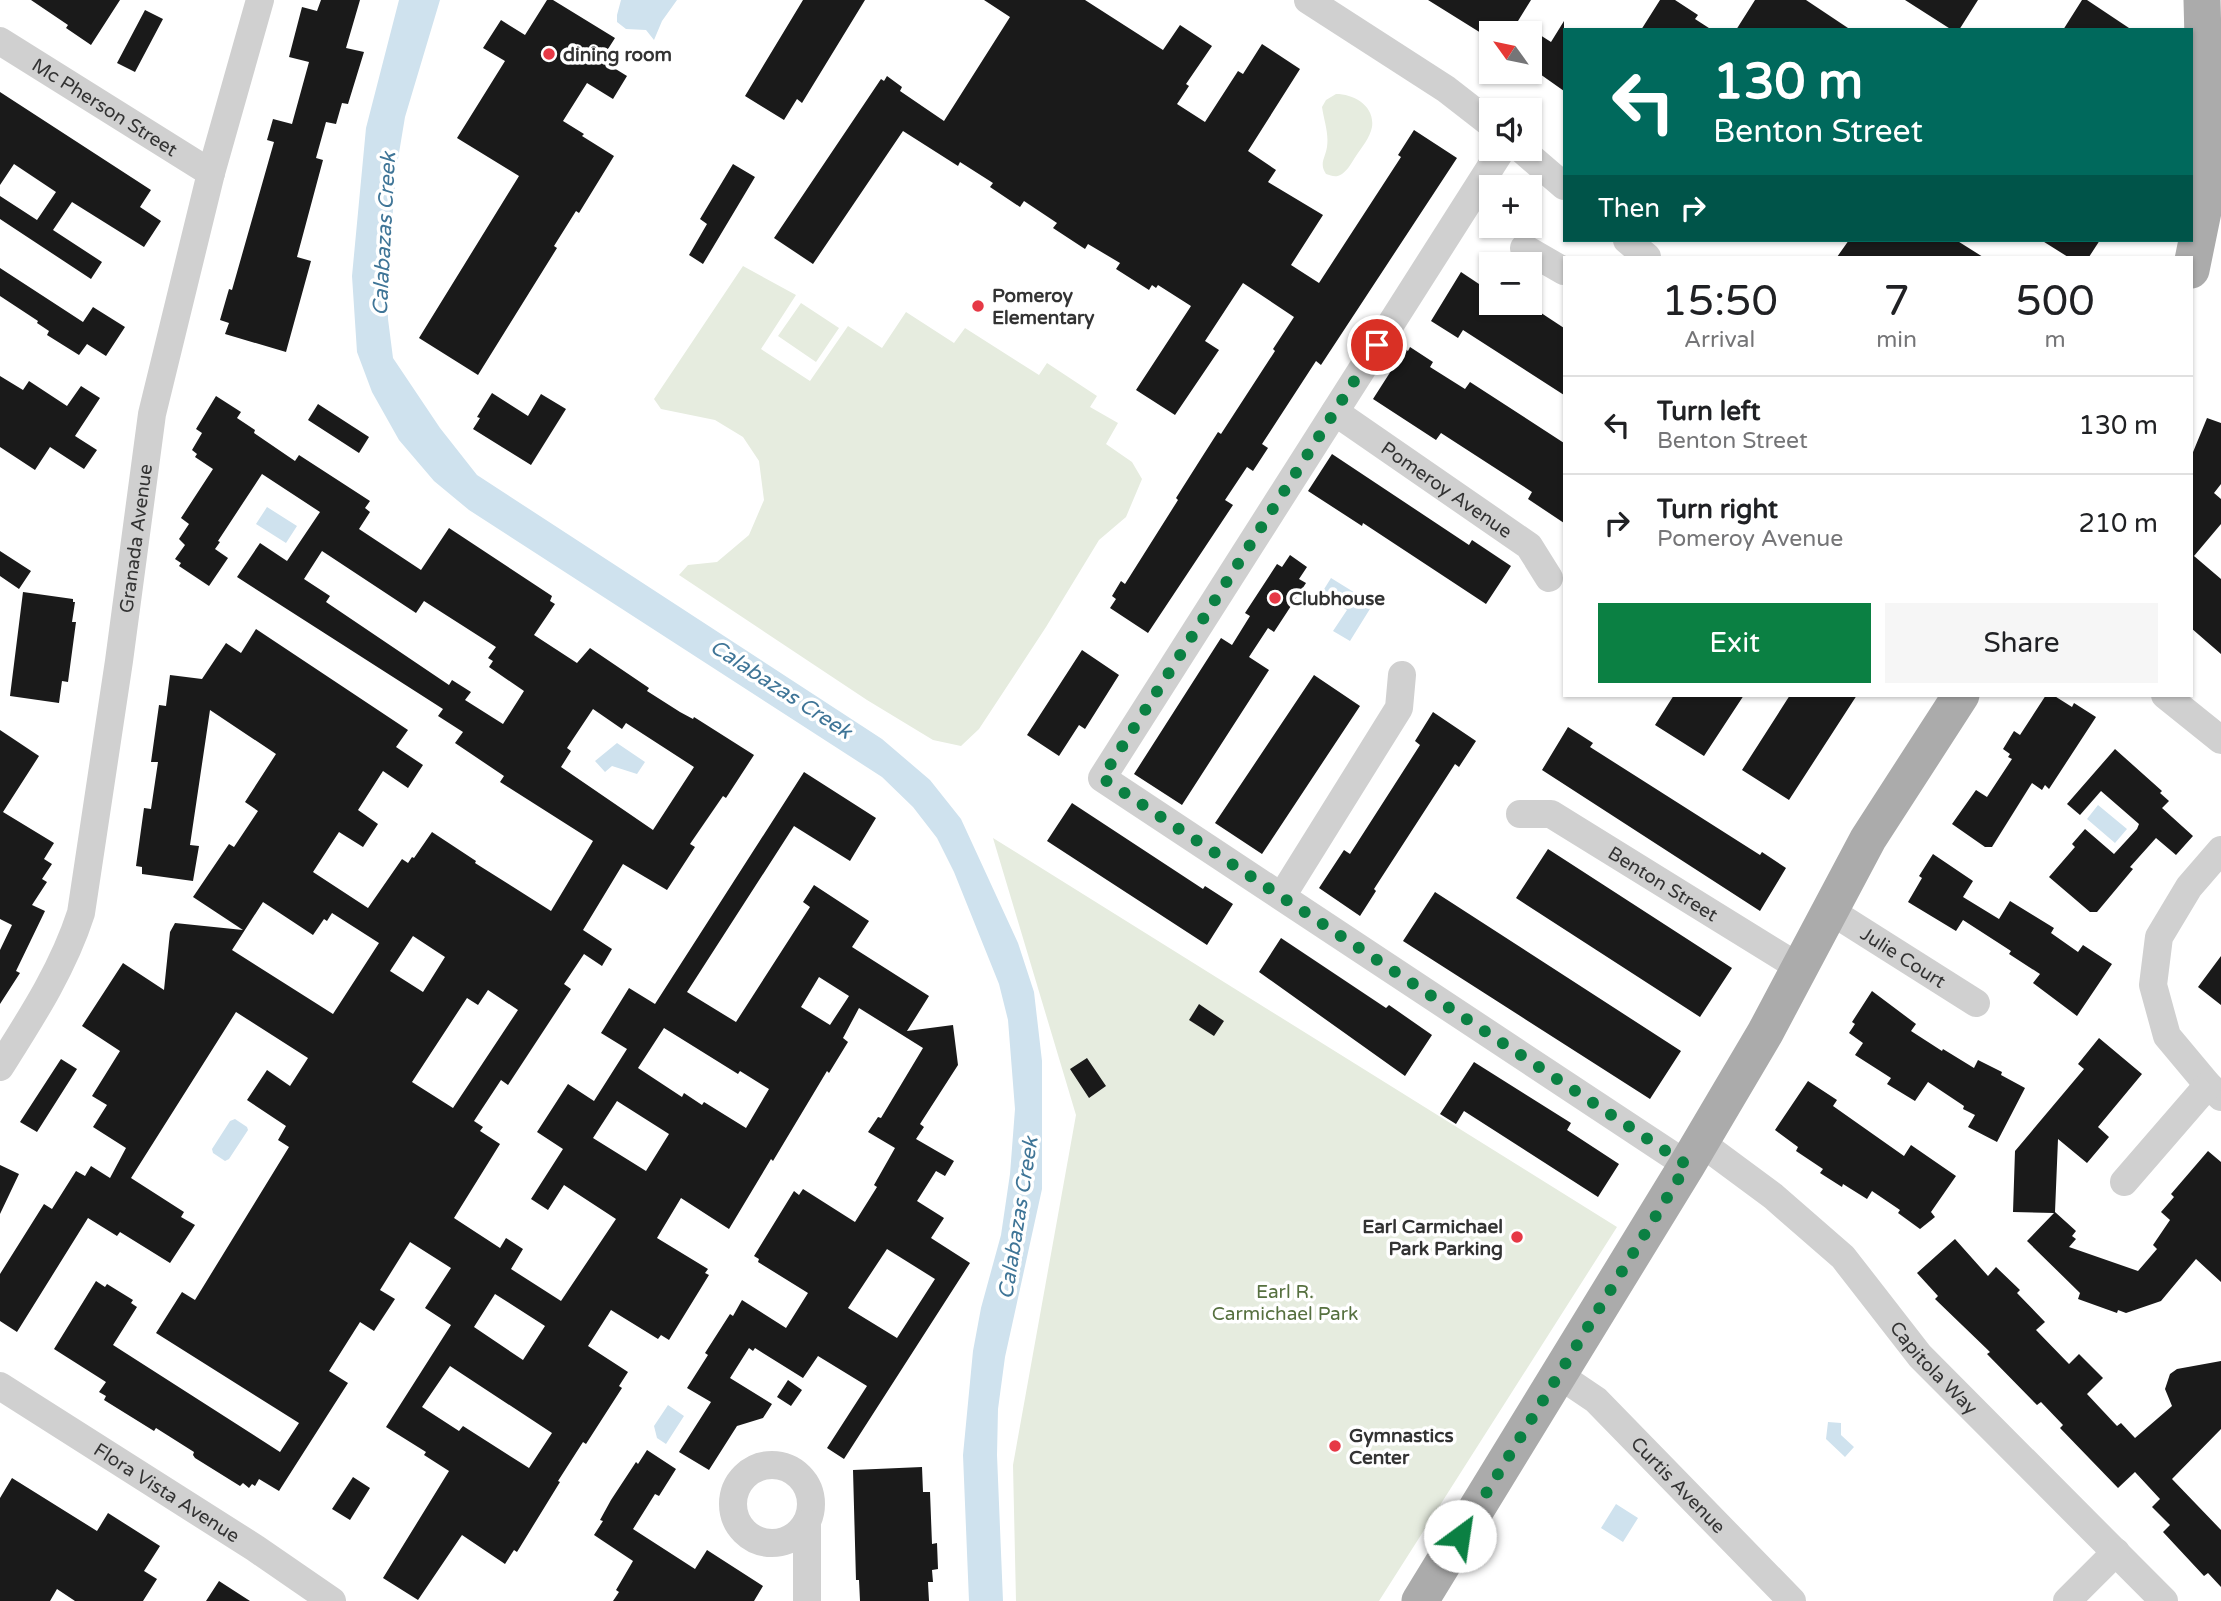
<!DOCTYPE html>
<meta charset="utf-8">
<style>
:root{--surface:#fff;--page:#f6f6f6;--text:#202124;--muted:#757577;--line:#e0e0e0;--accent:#0b8043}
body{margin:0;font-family:"Varela Round",sans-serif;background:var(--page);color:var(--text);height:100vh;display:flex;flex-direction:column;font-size:26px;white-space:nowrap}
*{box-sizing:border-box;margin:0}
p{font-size:23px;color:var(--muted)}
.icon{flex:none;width:38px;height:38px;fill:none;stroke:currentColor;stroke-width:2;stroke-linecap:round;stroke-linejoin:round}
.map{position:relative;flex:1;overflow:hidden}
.panel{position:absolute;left:1563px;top:256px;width:630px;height:441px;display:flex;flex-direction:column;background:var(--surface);border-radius:0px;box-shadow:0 2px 5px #0004}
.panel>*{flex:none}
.guide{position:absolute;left:1563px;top:28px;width:630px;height:214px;border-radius:0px;box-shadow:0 2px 5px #0004;background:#00695c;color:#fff;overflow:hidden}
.needle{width:46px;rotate:303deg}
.tools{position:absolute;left:1479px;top:21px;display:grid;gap:14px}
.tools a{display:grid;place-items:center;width:63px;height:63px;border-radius:0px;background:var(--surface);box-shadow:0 2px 5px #0004;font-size:35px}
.pin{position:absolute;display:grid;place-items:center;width:60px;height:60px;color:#fff;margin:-30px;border:4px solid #fff;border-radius:50%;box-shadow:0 2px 7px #0007}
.me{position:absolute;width:77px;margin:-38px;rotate:31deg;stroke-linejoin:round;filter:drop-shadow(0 0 5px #0008)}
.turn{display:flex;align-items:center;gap:24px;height:147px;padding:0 35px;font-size:32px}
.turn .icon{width:91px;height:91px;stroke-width:2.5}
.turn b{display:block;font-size:49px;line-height:60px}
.then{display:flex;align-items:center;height:66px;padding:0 35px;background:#0003;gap:14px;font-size:26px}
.eta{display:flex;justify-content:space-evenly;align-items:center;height:119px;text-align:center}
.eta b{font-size:42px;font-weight:600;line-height:49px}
.button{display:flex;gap:14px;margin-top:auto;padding:14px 35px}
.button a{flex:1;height:80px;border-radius:0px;background:var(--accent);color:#fff;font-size:28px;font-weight:600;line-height:80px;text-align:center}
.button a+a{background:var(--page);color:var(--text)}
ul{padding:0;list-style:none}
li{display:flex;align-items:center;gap:21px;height:98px;padding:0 35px;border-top:2px solid var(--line)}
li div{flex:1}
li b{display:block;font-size:26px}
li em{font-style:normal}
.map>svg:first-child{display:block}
.green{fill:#e6ecdf}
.water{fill:#cfe2ee}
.building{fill:#1a1a1a;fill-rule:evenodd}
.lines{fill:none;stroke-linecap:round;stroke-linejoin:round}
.minor{stroke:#d0d0d0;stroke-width:28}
.major{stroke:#ababab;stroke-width:37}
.route{stroke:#0b8043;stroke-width:12;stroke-dasharray:0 21.6}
.poi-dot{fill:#e63946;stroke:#fff;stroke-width:2.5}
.labels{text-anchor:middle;stroke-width:7;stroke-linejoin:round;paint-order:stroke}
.poi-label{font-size:19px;font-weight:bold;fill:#333;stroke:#fff;text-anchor:start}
.street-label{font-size:19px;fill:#333;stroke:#fff}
.park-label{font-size:19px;fill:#56703f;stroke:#fff}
.water-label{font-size:21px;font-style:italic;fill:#3f7597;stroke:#fff}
</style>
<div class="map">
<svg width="2221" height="1601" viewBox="0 0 2221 1601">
<rect width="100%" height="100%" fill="#fff"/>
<path class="green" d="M1336 94C1354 94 1375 106 1372 127 1370 138 1361 148 1356 156 1352 162 1348 170 1342 174 1336 178 1332 176 1326 174 1319 163 1325 159 1327 147 1329 133 1324 121 1322 107L1326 100Z
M743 266 796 295 761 349 810 381 848 326 882 348 906 312 954 343 965 328 1039 375 1047 363 1097 396 1090 407 1118 423 1106 444 1132 462 1142 479 1126 517 1099 540 1046 627 979 729 961 746 933 740 867 700 679 575 688 565 717 562 749 535 764 500 759 461 743 437 715 420 661 409 654 399Z
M801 303 839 328 816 362 778 336Z
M993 838 1617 1227 1379 1601H1016L1013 1465 1076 1115Z"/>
<path class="water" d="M399 0H440L405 117 397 165 387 277 388 319 393 358 440 428 477 475 882 739 930 780 961 819 1018 943 1034 992 1042 1061V1189L1005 1357 998 1409 997 1455 1003 1601H969L963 1455 973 1351 981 1308 1001 1235 1010 1174 1015 1109 1008 1020 999 984 954 872 937 838 913 807 882 777 469 510 434 481 399 440 372 392 357 352 352 276 366 128Z
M621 0H677L662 21 654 40 646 30 626 29 617 22V15Z
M267 507 297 526 286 543 256 524Z
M1331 578 1373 604 1350 641 1333 631 1347 610 1321 594Z
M617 743 645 762 637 774 612 766 605 772 595 761Z
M2098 805 2127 829 2115 843 2087 819Z
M235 1119 247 1127 248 1130 229 1159 225 1161 213 1153 212 1149 230 1121Z
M668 1405 684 1416 666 1444 657 1438 654 1426Z
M1828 1422 1841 1423V1435L1854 1447 1845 1457 1826 1439Z
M1616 1504 1638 1518 1623 1542 1601 1528Z"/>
<path class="building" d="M31 0H120L91 45 66 28 68 25Z
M321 0H360L346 48 364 52 348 104 342 103 336 124 326 122 316 158 323 160 297 257 311 261 286 352 225 334 229 323 220 320 229 289 232 290 274 142 267 140 273 119 292 124 309 62 289 57 302 7 317 11Z
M547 0H553L615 38 601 60 627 76 613 99 587 83 563 121 584 134 582 136 614 156 579 213 576 211 554 246 557 248 478 375 419 338 519 176 457 138 505 61 483 48 501 20 525 35Z
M803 0H865L802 103 797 99 784 120 745 96Z
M984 0H1085L1163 50 1180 25 1212 46 1186 84 1189 86 1177 104 1205 122 1238 71 1243 74 1262 44 1300 69 1248 151 1276 170 1268 182 1323 215 1291 265 1319 283 1401 157 1398 155 1414 130 1457 158 1321 365 1316 361 1262 444 1268 448 1253 471 1247 467 1225 500 1233 505 1148 633 1110 608 1116 599 1112 596 1121 581 1125 584 1178 500 1176 498 1202 457 1218 432 1221 434 1275 351 1273 349 1294 317 1243 283 1205 341 1219 350 1175 415 1136 390 1191 306 1158 285 1156 288 1152 285 1149 290 1116 269 1120 263 1088 244 1085 249 1053 228 1057 223 1024 201 1020 207 990 187 993 183 960 162 958 166 903 131 813 264 774 238 881 79 884 81 887 76 902 87 900 91 944 121 1010 17Z
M1428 0H1531L1518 21 1551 42 1564 21V91L1530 67V33H1481Z
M1660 0H1675L1698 15 1695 19 1712 30H1641Z
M1755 0H1806L1851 30H1736Z
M1905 0H1978L1959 30H1952Z
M2082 0H2087L2132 30H2063Z
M145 10 163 19 135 72 117 63Z
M0 92 151 190 140 207 161 221 144 247 72 202 53 230 102 262 91 279 0 219V196L37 220 56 192 14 164 0 185Z
M733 164 755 177 703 264 689 255 707 224 700 219Z
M1849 240H1956L1983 257H1837Z
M2041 240H2100L2089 257H2068Z
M0 268 83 322 93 307 125 327 106 356 87 344 79 355 47 335 49 331 37 323 38 321 0 296Z
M1461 272 1491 292V303H1526L1564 328V395L1463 330 1458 338 1431 321Z
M1410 347 1433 362 1430 367 1465 389 1470 382 1564 443V523L1528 499 1532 492 1441 433 1436 440 1373 399 1405 349 1408 351Z
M0 376 23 390 29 381 67 406 81 386 100 398 75 436 97 450 84 469 50 447 35 470 0 447Z
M492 393 528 416 541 394 566 409 531 465 473 429 480 418 477 417Z
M216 396 241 412 237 418 255 430 254 433 295 461 299 455 370 501 365 508 370 512 359 529 421 570 449 528 552 596 550 601 555 604 534 635 577 663 590 648 649 688 647 691 680 712 693 719 694 717 754 755 726 798 723 796 690 844 695 847 667 890 623 864 583 930 612 949 602 966 584 954 564 984 571 989 508 1085 501 1080 474 1121 483 1127 480 1131 500 1144 454 1218 500 1248 506 1238 523 1249 511 1269 561 1301 616 1219 564 1185 548 1210 531 1199 563 1149 537 1132 568 1084 594 1101 627 1049 601 1033 629 988 655 1004 804 772 876 818 850 861 794 826 687 992 736 1022 810 907 803 902 814 885 869 921 852 947 929 996 907 1031 953 1025 958 1065 920 1124 924 1127 916 1139 954 1161 945 1176 936 1171 917 1201 944 1218 931 1238 970 1263 844 1459 827 1448 867 1386 818 1356 803 1378 755 1348 753 1351 749 1348 730 1378 772 1404 763 1418 737 1426 709 1470 679 1452 711 1402 687 1388 708 1355 705 1353 730 1314 733 1316 742 1300 786 1328 808 1293 758 1262 759 1259 754 1256 794 1191 799 1195 803 1189 855 1222 877 1187 874 1185 895 1148 868 1132 878 1117 881 1118 923 1048 859 1008 843 1038 848 1042 829 1073 827 1071 773 1161 771 1159 729 1229 681 1198 657 1238 708 1269 705 1273 709 1275 669 1340 661 1335 658 1339 611 1310 588 1346 628 1372 619 1386 622 1388 586 1444 583 1442 558 1481 560 1482 517 1552 514 1550 505 1564 462 1535 418 1600 383 1578 449 1471 424 1455 426 1452 386 1427 451 1325 425 1308 451 1268 410 1242 380 1290 395 1299 374 1331 360 1322 329 1371 348 1383 279 1491 259 1479 255 1486 252 1484 249 1488 243 1483 240 1486 195 1458 193 1455 194 1452 156 1428 154 1431 104 1400 106 1396 99 1392 106 1382 54 1349 96 1281 105 1287 107 1284 133 1300 131 1303 137 1307 113 1345 280 1452 299 1423 156 1333 182 1292 195 1300 289 1147 278 1140 286 1126 247 1100 267 1070 290 1086 308 1058 236 1012 131 1178 184 1212 181 1217 195 1225 170 1263 120 1232 117 1236 88 1218 17 1332 0 1321V1274L44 1204 52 1209 76 1171 85 1176 91 1166 110 1178 126 1148 93 1127 107 1105 92 1096 120 1051 82 1026 123 963 164 990 170 932 175 923 243 930 193 897 229 844 234 847 258 811 245 802 276 754 210 710 190 845 199 846 193 881 142 874V867L136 866 144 808 151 809 158 762H151L159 705 166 706 170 675 202 679 226 643 241 653 256 629 408 730 396 747 423 765 408 788 383 771 358 810 378 824 363 847 339 832 313 872 368 908 402 859 408 863 412 857 414 858 432 832 476 861 475 863 551 911 593 841 500 782 504 776 455 743 463 732 438 716 443 709 237 577 260 543 287 561 320 512 262 474 218 541 220 542 215 549 228 558 209 586 179 566 181 563 175 559 185 545 179 539 189 524 181 518 213 469 195 457 197 454 192 450 202 433 196 429ZM322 551 416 613 424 601 496 647 488 658 493 661 489 667 524 691 503 724 465 700 471 692 452 680 449 685 326 602 330 596 304 579ZM593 709 622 729 626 723 694 767 653 830 561 767 571 751 567 748ZM263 902 313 935 324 919 327 921 332 913 379 943 333 1014 232 950ZM413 936 445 957 423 992 390 971ZM819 977 849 996 830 1025 801 1007ZM488 990 518 1010 453 1108 412 1082 467 998 478 1005ZM664 1028 738 1074 740 1071 769 1089 746 1128 704 1102 702 1105 684 1093 682 1097 638 1068ZM617 1101 669 1134 646 1171 593 1138ZM887 1249 935 1279 897 1338 848 1308ZM495 1294 545 1326 523 1360 474 1327ZM450 1366 552 1433 529 1468 463 1426 459 1431 422 1407Z
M318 404 369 437 359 453 308 420Z
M2207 418 2221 423V484L2214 493 2221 499V524L2194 556 2221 579V654L2191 628V457Z
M1332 454 1469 545 1472 540 1511 566 1486 604 1363 523 1362 526 1308 491Z
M0 551 31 571 19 589 0 576Z
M1290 555 1307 567 1299 579 1306 583 1274 632 1268 628 1249 657 1269 670 1182 805 1134 774 1221 638 1232 645 1250 616 1245 613 1277 564 1282 567Z
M23 592 73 599V602H75L72 622H76L68 682 62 681 59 703 10 696Z
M1082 650 1119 675 1085 729 1079 725 1059 756 1027 735Z
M1314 675 1360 706 1262 854 1215 823Z
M1674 695H1744L1704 756 1655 725Z
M1790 695H1857L1789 800 1742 770Z
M2046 695H2053L2072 707 2074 703 2096 717 2049 789 2045 785 2042 790 2032 783 1992 847H1985L1952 824 1976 790 1987 797 2012 759 2008 757 2010 754 2003 749 2014 731 2020 735Z
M1433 712 1476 741 1459 767 1455 764 1374 889 1376 891 1360 916 1319 888 1344 850 1350 854 1420 745 1415 741Z
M1568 727 1593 743 1590 747 1760 855 1762 852 1786 868 1760 911 1542 770Z
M0 730 39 756 3 812 54 843 44 859 52 864 42 879 47 882 32 905 45 911 16 971 20 973 0 1004V950L12 925 0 919Z
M2115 749 2162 791 2160 793 2169 801 2162 808 2193 836 2176 855 2156 838 2130 867 2133 869 2097 912H2090L2049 877 2075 847 2072 844 2085 829 2114 854 2137 829 2139 824 2101 791 2080 815 2067 804Z
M1072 803 1203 889 1205 886 1233 904 1207 945 1047 841Z
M1548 849 1732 968 1700 1017 1516 898Z
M1933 854 1973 881 1963 897 1999 919 2010 901 2054 928 2051 933 2078 952 2083 945 2112 964 2077 1016 2033 983 2040 974 2009 954 2011 951 1963 920 1956 931 1908 902 1922 878 1919 876Z
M1435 892 1681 1051 1650 1099 1403 941Z
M1281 938 1386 1008 1389 1005 1432 1035 1405 1076 1259 972Z
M2221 956V1005L2198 987Z
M1872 991 1916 1024 1911 1031 1942 1051 1943 1049 1974 1068 1978 1060 2002 1072 2001 1075 2025 1088 1997 1142 1968 1127 1975 1115 1963 1109 1964 1106 1928 1082 1915 1101 1887 1084 1891 1078 1855 1055 1863 1043 1849 1033 1855 1024 1852 1022Z
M1199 1004 1224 1021 1214 1036 1189 1020Z
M2099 1038 2142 1074 2098 1127 2109 1137 2087 1163 2058 1139 2055 1212 2076 1231 2072 1236 2076 1239 2069 1247 2138 1271 2157 1249 2153 1245 2170 1220 2161 1212 2174 1197 2171 1194 2208 1151 2221 1162V1282L2196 1259 2161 1301 2126 1313 2118 1310 2117 1313 2078 1299 2080 1293 2027 1241 2054 1213 2013 1212 2015 1151 2084 1069 2078 1064Z
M1087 1058 1106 1086 1089 1098 1070 1069Z
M61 1059 77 1069 37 1132 20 1122Z
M1474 1062 1571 1123 1567 1130 1619 1164 1598 1197 1464 1111 1456 1124 1440 1114Z
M1808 1081 1837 1100 1833 1106 1904 1156 1911 1145 1956 1176 1931 1212 1935 1217 1920 1229 1898 1213 1900 1210 1872 1191 1867 1199 1843 1184 1842 1187 1820 1173 1823 1169 1796 1151 1798 1147 1775 1130Z
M0 1165 19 1174 0 1214Z
M1955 1239 1988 1276 1996 1267 2020 1290 2017 1293 2045 1322 2036 1330 2069 1364 2079 1354 2103 1378 2087 1394 2117 1426 2121 1423 2135 1438 2172 1406 2165 1389 2170 1374 2177 1369 2221 1361V1429L2172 1479 2221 1530V1587L2208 1573 2204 1576 2163 1532 2170 1525 2152 1507 2160 1499 2135 1472 2118 1488 2060 1428 2063 1425 2041 1402 2037 1405 1987 1354 1990 1352 1935 1299 1938 1296 1917 1273Z
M788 1380 802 1390 791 1406 777 1397Z
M647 1450 676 1469 659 1496 655 1494 633 1529 695 1569 707 1550 763 1586 754 1601H613L619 1592 616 1590 633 1561 594 1535 603 1521 600 1520 611 1500 636 1462 638 1464Z
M922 1467 923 1492H930L932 1544 937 1543 938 1569 932 1570 933 1582H928L929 1601H860L859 1580H856L853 1470Z
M353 1477 370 1488 350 1520 332 1509Z
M12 1478 97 1531 108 1513 160 1546 144 1571 157 1579 143 1601H75L57 1589 50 1601H0V1498Z
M219 1581 250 1601H206Z"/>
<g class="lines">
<g class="minor">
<path d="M1308 0 1446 89 1491 124"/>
<path id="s1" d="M0 41 211 173"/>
<path d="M1502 149 1102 778 1687 1165"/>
<path d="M1521 149 1564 186"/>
<path d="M1627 240 1647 257"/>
<path d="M1524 248 1564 271"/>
<path id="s2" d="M1335 412 1529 546 1549 578"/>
<path d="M2165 695 2221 740"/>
<path id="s3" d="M1520 814H1551L1800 968"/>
<path d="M2221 850 2189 887 2159 937 2153 985 2167 1036 2208 1085 2221 1097"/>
<path d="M1282 896 1399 708 1402 675"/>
<path id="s4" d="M1829 910 1976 1003"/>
<path id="s5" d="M0 1067C31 1018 63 969 81 913L119 661 152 414 211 173 260 0"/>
<path id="s6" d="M1700 1142 1773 1196 1843 1257 1920 1356 2164 1601"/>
<path d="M2124 1182 2208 1085"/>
<path id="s7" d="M1559 1375 1596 1400 1792 1601"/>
<path id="s8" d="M0 1386 255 1548 332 1601"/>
<circle cx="772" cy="1504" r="39"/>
<path d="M807 1601V1523"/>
<path d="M2067 1601 2116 1552"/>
</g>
<path class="major" d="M2191 270 2207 192 2202 0
M1420 1601 1687 1165 1765 1033 1868 839 1961 695"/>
</g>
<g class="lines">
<path class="route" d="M1377 345 1102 778 1687 1165 1460 1536"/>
</g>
<g class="poi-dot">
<circle cx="549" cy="54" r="7"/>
<circle cx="978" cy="306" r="7"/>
<circle cx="1275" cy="598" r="7"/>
<circle cx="1517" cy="1237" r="7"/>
<circle cx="1335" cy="1446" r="7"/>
</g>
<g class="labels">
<g class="poi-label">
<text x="563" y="61">dining room</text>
<text x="992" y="302">Pomeroy<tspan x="992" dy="22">Elementary</tspan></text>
<text x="1289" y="605">Clubhouse</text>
<text x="1503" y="1233" text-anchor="end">Earl Carmichael<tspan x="1503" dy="22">Park Parking</tspan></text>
<text x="1349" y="1442">Gymnastics<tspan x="1349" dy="22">Center</tspan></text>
</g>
<g class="street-label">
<text dy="7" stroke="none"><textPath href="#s1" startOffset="124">Mc Pherson Street</textPath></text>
<text dy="7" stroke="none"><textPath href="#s2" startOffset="136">Pomeroy Avenue</textPath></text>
<text dy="7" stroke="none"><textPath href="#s5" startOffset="553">Granada Avenue</textPath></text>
<text dy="7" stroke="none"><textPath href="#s3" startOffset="163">Benton Street</textPath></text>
<text dy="7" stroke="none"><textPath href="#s4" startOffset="88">Julie Court</textPath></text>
<text dy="7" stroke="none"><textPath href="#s6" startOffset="327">Capitola Way</textPath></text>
<text dy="7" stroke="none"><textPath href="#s7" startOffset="163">Curtis Avenue</textPath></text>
<text dy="7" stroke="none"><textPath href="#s8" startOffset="198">Flora Vista Avenue</textPath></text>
</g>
<g class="park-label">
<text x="1285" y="1298">Earl R.<tspan x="1285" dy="22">Carmichael Park</tspan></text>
</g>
<g class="water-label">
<text transform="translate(384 234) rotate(-87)" y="7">Calabazas Creek</text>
<text transform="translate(781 689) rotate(33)" y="7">Calabazas Creek</text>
<text transform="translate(1018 1218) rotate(-81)" y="7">Calabazas Creek</text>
</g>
</g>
</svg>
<div class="tools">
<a><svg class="needle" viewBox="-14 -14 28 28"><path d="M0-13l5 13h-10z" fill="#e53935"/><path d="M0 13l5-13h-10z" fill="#757577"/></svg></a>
<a><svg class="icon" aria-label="sound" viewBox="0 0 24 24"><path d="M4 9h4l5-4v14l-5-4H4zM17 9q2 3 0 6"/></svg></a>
<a>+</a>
<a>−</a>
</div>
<div class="pin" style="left:1377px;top:345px;background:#d93025"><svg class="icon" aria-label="arrive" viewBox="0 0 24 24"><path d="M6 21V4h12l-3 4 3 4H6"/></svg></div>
<svg class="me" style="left:1460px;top:1536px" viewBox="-20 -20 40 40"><circle r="19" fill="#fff"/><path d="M0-13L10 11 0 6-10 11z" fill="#0b8043"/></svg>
<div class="guide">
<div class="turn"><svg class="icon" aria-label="left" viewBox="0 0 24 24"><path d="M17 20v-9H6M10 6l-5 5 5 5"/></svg><div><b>130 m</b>Benton Street</div></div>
<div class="then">Then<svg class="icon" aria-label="right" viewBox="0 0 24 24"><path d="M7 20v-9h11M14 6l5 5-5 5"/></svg></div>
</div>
<section class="panel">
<div class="eta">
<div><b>15:50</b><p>Arrival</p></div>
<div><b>7</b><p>min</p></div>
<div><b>500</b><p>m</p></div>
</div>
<ul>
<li><svg class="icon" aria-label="left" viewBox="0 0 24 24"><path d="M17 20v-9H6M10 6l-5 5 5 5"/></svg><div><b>Turn left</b><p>Benton Street</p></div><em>130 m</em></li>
<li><svg class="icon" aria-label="right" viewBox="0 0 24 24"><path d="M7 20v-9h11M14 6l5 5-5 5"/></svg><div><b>Turn right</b><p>Pomeroy Avenue</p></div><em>210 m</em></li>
</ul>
<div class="button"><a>Exit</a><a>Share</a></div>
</section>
</div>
